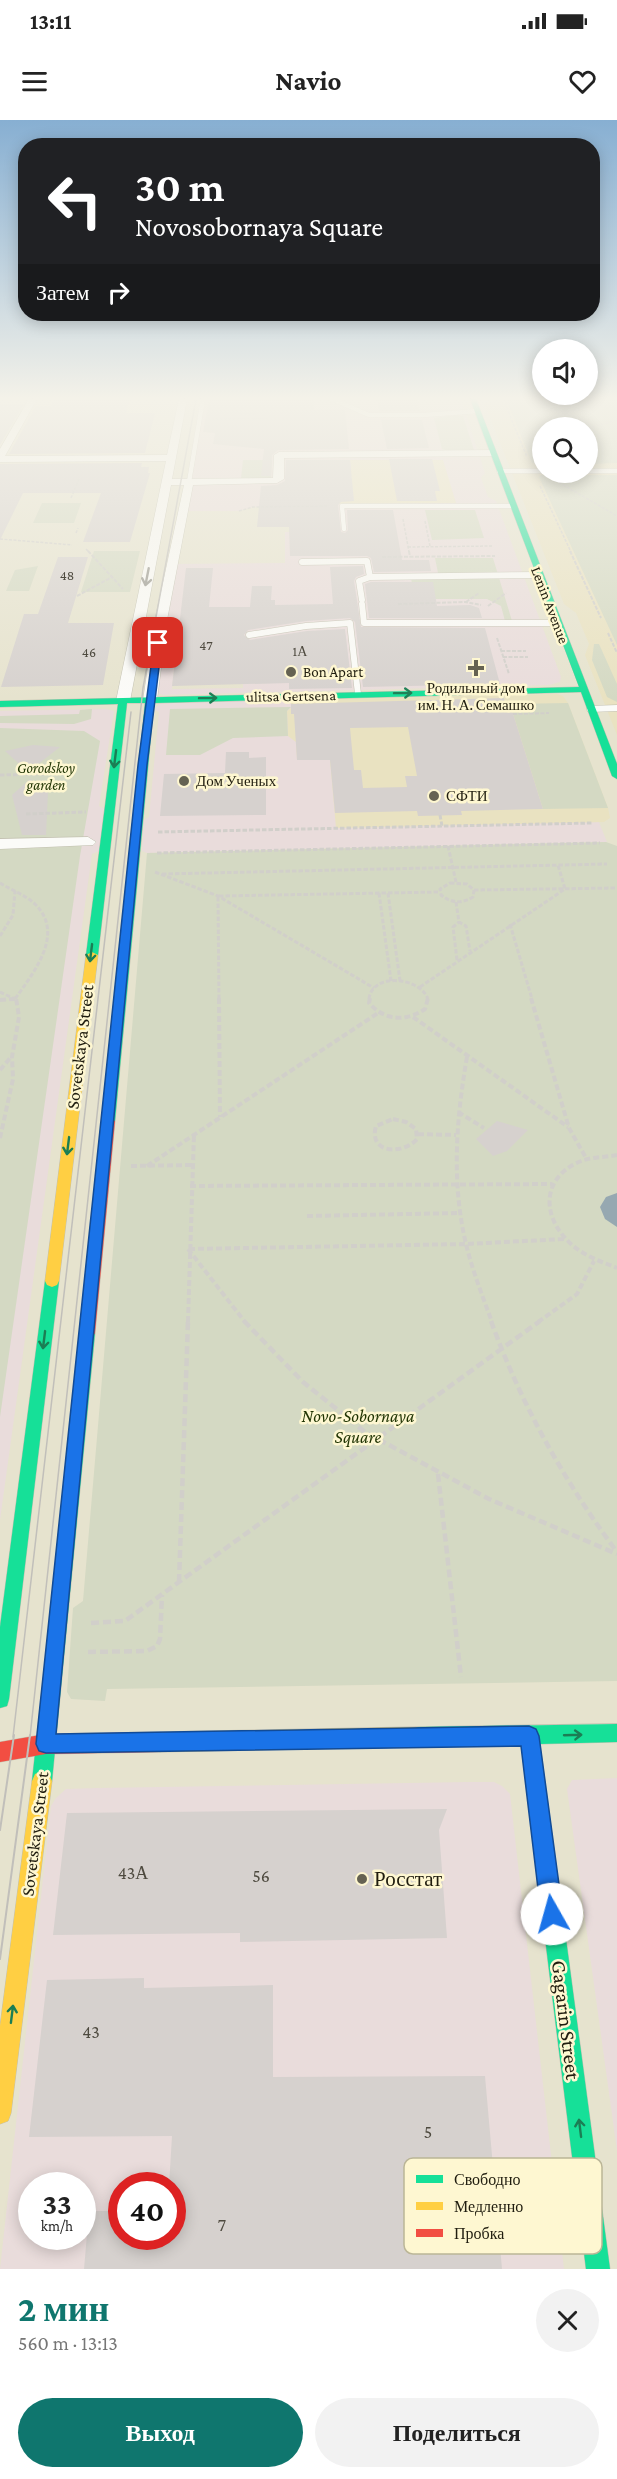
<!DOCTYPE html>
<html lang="ru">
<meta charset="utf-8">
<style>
:root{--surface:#fff;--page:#f2f2f2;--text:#222;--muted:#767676;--accent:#0f766e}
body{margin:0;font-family:"Crimson Pro",serif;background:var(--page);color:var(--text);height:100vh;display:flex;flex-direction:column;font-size:22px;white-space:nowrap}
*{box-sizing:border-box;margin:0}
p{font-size:20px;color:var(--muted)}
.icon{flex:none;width:33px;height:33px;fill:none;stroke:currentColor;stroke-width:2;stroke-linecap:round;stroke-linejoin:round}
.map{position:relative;height:2149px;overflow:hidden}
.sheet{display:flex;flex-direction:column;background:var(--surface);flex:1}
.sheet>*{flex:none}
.banner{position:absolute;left:18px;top:18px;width:582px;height:183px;border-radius:24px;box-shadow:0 3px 15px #0003;background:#202124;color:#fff;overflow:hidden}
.buttons{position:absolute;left:532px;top:219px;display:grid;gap:12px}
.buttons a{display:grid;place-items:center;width:66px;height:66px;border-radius:50%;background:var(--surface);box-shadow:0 3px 15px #0003;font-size:30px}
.speed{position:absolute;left:18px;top:2052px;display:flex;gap:12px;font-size:30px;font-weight:700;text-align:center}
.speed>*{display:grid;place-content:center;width:78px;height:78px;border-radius:50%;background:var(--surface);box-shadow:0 3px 15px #0003;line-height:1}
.speed small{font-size:15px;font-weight:400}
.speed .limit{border:9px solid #d22;background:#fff;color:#111}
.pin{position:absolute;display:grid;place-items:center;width:51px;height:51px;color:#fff;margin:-26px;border-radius:12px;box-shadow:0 3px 9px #0006}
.me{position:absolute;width:66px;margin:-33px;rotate:353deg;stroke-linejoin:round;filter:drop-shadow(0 0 4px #0008)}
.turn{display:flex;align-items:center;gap:21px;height:126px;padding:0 18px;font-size:27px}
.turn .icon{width:78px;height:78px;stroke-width:2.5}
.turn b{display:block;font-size:42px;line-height:51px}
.then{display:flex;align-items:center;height:57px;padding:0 18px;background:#0003;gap:12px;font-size:22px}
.round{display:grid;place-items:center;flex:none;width:63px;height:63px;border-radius:32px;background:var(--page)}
.summary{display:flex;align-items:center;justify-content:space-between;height:102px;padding:0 18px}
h1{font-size:36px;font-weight:700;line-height:45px;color:var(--accent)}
.primary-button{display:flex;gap:12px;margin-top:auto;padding:12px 18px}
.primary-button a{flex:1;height:69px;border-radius:36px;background:var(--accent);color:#fff;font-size:24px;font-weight:700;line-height:69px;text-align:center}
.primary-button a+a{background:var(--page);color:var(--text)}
.status{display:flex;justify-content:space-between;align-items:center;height:42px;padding:0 30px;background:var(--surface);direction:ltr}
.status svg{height:16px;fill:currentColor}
header{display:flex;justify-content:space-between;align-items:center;height:78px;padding:0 18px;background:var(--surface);font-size:27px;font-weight:700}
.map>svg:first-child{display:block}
.commercial{fill:#e9dcdb;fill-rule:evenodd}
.built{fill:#e9e2c1;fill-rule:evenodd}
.green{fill:#d4d9c3}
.water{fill:#96a8b1}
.building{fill:#d6d1ce;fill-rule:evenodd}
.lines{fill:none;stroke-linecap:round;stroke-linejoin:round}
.lane-far1-casing{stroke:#c2c0b0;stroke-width:5}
.lane-casing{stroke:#c2c0b0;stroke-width:7}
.street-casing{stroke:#c2c0b0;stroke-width:1}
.fast-casing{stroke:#c2c0b0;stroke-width:1}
.slow-casing{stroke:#c2c0b0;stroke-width:1}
.jam-casing{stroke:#c2c0b0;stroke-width:1}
.path-far4{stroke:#d1cfca;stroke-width:1.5;stroke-dasharray:3 1.5;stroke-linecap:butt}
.path-far3{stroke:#d1cfca;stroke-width:2;stroke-dasharray:4 1.5;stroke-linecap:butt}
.path-far2{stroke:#d1cfca;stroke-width:3;stroke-dasharray:4.5 2;stroke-linecap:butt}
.path-far1{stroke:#d1cfca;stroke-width:4;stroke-dasharray:6 3;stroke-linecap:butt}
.path{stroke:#d1cfca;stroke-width:4.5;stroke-dasharray:8 4;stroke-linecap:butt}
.lane-far1{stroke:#fbfbf8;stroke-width:4.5}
.lane{stroke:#fbfbf8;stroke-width:6}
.street{fill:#fbfbf8;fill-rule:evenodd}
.fast{fill:#16e098;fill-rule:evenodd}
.slow{fill:#ffcf43;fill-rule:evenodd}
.jam{fill:#f24e42;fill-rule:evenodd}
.tram-far1{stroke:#c1bfba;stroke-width:1.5}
.tram{stroke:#c1bfba;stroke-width:2}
.oneway{stroke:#98978f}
.oneway2{stroke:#1b7e54}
.route{fill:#1a73e8;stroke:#114b97;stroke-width:1.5}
.poi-dot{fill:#656252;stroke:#fef7d1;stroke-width:2}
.labels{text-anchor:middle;stroke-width:5;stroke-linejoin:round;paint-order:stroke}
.far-number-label{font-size:14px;fill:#4e4a3f}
.far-street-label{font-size:15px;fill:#201d0f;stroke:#fef7d1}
.far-poi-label{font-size:15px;fill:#201d0f;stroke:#fef7d1;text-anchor:start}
.far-park-label{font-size:15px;font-style:italic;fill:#1f3302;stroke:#fef7d1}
.street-label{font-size:18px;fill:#201d0f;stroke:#fef7d1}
.park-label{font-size:18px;font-style:italic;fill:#1f3302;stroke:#fef7d1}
.near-number-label{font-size:18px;fill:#4e4a3f}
.near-poi-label{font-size:21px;fill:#201d0f;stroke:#fef7d1;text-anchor:start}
.near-street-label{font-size:21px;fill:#201d0f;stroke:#fef7d1}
.key{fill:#fef7d1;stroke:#bbb697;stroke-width:1.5}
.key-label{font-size:16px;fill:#201d0f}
</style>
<div class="status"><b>13:11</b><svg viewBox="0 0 49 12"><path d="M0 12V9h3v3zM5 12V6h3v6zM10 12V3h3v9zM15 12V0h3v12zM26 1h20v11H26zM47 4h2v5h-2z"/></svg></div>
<header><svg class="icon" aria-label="menu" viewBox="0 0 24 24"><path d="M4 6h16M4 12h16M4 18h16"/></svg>Navio<svg class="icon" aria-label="heart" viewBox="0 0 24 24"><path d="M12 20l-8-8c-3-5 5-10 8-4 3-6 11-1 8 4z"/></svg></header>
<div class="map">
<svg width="617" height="2149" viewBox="0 0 617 2149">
<rect width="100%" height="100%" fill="#e6e3ce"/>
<path class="commercial" d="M200 279H461L485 353 481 358 488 377 496 381 561 557 560 562 549 565 163 575 157 573 175 444 285 443V412H307L306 386 253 387 239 391H182ZM243 549V568L172 569 174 550Z
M291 579V588L330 640 337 708 599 702 607 722 147 733 142 731 144 700 149 697 159 592 155 590 156 587 161 583Z
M106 589 114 591 99 686 104 689 99 731 92 734 0 1400V591Z
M617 1658V2031L567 1669 572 1660Z
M469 1662H494L502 1666 510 1674 564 2149H0L51 1686 56 1678 66 1669 98 1668ZM32 2066H82V2116H32ZM122 2066H172V2116H122Z"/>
<path class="built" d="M489 279H617V615L585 535 589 524 576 493 564 484 485 285ZM543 308H588V352H543Z
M350 340H443L456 383 333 384 351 348Z
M557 574 563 576 568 583 608 688 610 698 604 702 336 708 330 640H297L296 622 288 616 287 591 291 588V579Z"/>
<path class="green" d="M506 279H542L554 282 617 279V343L588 344V308H543V344L532 343Z
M457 295 463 296 474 330 472 331H448L442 329 434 298Z
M243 340H272L271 358H241Z
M541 355H617V525L539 357Z
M42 383H81L74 403H33Z
M425 390H475L484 418 432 420Z
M94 431H140L130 472H81Z
M435 438H493L512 501H505L501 486 487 479H415L410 453H438Z
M38 446 29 471H6L15 450Z
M594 524H599L617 564V582L607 577 592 540Z
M568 583 608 688 543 689 510 584Z
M291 587 287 591 288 616 233 618 200 635H166L170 589Z
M92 589 91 599 74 604 0 603V596L79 594 80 590Z
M0 608 84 611 100 621 80 736 0 1297Z
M606 722 617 726V1561L107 1569 105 1581 71 1579 67 1572 73 1488 83 1481 147 733Z"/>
<path class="water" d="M617 1073V1107L605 1099 600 1087 606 1077Z"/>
<path class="building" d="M54 279H122L130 281 126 293H155L145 333 9 334 36 286H51Z
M209 279H314V290H345L349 329 278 330 272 335 271 356H261L264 329 213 324 215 313 203 312Z
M377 279H417L420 291H379Z
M0 285H23L0 325Z
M381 300H422L429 328 387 329Z
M389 339H432L440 371H435L437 381H397Z
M286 340H350L354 381 341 382 338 385 341 412 345 413 348 410 347 390H393L402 440H429L431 451 374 452 371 438 367 436H290L289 407H257L261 366 277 365 285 361Z
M142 343 141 347H149L148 353H150L130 422H83L101 373H23L0 420V344Z
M58 437H88L68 503H114L103 565 1 567 24 494H38Z
M363 446 364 454 356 457 354 461 361 507 485 508 500 564 363 567 355 502 350 498 306 501 248 510 244 515 250 520 307 511 345 509 352 568 289 569V563L172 566 186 448H213L209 487H250L252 466H272L271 480H275V485L333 484 330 447Z
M371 462H433L437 486 470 485 479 488 482 498H369L365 464Z
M504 578 505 584H510L543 689 461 691 462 695 418 696 417 691 335 693 330 640H297L294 594H291V584ZM408 607 417 656H405L407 667 363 668 361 650H354L350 608Z
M33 625 60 627 28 652 5 631Z
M226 632H249V638L266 637V695L160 696 164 654 225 653Z
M30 659 48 672 46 715H22L12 675Z
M497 1001 528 1010 507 1031 493 1036 476 1019Z
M447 1689 439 1710 447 1818 240 1822V1813L53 1815 67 1693Z
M144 1858V1868L273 1865V1957L485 1956 502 2149H84L89 2091H122V2116H172V2066H169L172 2016 29 2017 47 1860Z"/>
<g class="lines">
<g class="lane-far1-casing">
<path id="lane-far1" d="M332 279 369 295H424L478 291
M499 351H543
M588 351H617
M189 362 203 279
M344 409 342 386H512"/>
</g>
<g class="lane-casing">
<path id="lane" d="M302 442 367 441 370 457 539 455
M362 480 359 461 370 457
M362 484 364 503H557
M249 515 306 506 350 503 358 574
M590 589 617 588"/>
</g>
<g class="street-casing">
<path id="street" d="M29 279H37L5 336 167 335 179 279H187L172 359 273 358 274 335 279 332 492 330 497 333 492 336 284 338V359L277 363 193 365 167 500 157 580 150 584 143 580 155 500 184 365H171L130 581 123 585 116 581 166 341 0 342V329Z
M88 717 96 722 93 725 0 729V719Z"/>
</g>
<g class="fast-casing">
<path id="fast" d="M470 279H476L617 644V659L612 656 581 572 154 583 115 1001 109 1006 104 1004 103 1001 145 583H127L98 835 92 838 86 835 118 584 0 587V581L579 567Z
M52 1155 57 1157 59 1161 9 1579 7 1586 0 1588V1507L45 1161 47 1157Z
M88 1207 93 1209 95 1213 52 1661 49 1668 42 1671 35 1668 32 1661 81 1213 83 1209Z
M617 1604V1622L540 1624 610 2149H586L521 1624 416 1627 409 1624 406 1617 409 1610 416 1607Z"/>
</g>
<g class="slow-casing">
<path id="slow" d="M92 832 98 835 59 1161 57 1165 52 1167 47 1165 45 1161 86 835Z
M416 1607 423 1610 426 1617 423 1624 416 1627 160 1632 153 1629 150 1622 153 1615 160 1612Z
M42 1651 49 1654 52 1661 11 1993 8 2001 0 2004V1906L32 1661 35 1654Z"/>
</g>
<g class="jam-casing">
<path id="jam" d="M109 996 115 1001 95 1213 93 1217 88 1219 83 1217 81 1213 103 1001Z
M160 1612 167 1615 170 1622 167 1629 160 1632 46 1634 0 1642V1622L46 1614Z"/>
</g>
<path class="path-far4" d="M503 279 527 337
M616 279 617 291
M578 281 597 286 615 287
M239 294H255V299
M215 299H262L279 294
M588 308 617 300
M558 354H574
M555 360 617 396
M540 366 571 432
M71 378 79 359
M239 391 253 387 328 386
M403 399 409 432
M425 401 430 426
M76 413 78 408
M0 419 72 425
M408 427 492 426
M86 429 89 432"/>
<path class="path-far3" d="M88 431 123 469
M409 431 410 437
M570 431 601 498
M382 437 495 436
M77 476 112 457
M466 482 479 473
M398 484 465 482 481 485
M488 486 506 473
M608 513 617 533
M497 518 509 554
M501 531H526
M503 537H528
M513 594 549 593"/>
<path class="path-far2" d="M0 655 47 654
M26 694 86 692
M440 695 442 706
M158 712 592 703
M448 726 456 762
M157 733 600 723
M155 752 218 776 374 868
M162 754 607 744
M0 763C11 770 26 775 36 785 65 815 33 853 15 879
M450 763 467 764 474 770 473 777C462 784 451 783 441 775L440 769Z
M474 770 617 768
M379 773 391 861
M388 773 400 861
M219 776 440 772
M218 777 219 879
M456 782 459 802 466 806 470 831
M510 804 532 879
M0 816 13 795 15 771
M457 840 453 807 459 802
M420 867 565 769 558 745
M0 872 15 879
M9 879H14
M369 879C372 852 420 857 428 879"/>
<path class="path-far1" d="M13 878 15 879
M219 878 220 997
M370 878 369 883C385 901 406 902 425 889L428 878
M531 878 569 1008 586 1038
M0 880 14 879
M413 897 568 1007
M467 937C457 994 452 1053 463 1110 469 1142 481 1172 492 1202
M0 950 11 937
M458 992 484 1008
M393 999 406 1002 416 1009 417 1019C403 1035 368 1034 376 1006Z
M418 1014 456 1015
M0 1018 13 959 12 937 19 897 16 878
M617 1035C607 1037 594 1037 584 1040 544 1054 539 1092 568 1121 581 1135 600 1141 617 1148
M131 1046 192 1045
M147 1046 378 893
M190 1066 552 1064
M307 1096 460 1093
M188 1129 245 1202
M189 1129 466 1124 564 1119
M188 1202 194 1014
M538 1202 577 1174 594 1141"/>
<path class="path" d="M244 1201 303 1262 365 1312 489 1379 617 1434
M491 1201C521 1284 564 1361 617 1432
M438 1354 461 1557
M179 1462 188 1201
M91 1503 125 1501 540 1201
M88 1532 147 1531 157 1526 160 1519 162 1475"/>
<use href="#lane-far1" class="lane-far1"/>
<use href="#lane" class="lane"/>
<use href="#street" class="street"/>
<use href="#fast" class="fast"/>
<use href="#slow" class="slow"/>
<use href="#jam" class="jam"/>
<path class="tram-far1" d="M13 1617 131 592
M30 1617 143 568 196 279"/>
<path class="tram" d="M0 1710 14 1615
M0 1839 30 1615"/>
</g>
<defs><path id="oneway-shaft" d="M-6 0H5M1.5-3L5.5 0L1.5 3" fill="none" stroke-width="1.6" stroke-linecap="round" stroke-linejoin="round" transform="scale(1.5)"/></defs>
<use class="oneway" href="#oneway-shaft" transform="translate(147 457) rotate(101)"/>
<g class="oneway2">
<use href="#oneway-shaft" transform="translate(403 573) rotate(-1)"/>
<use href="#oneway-shaft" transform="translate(208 578) rotate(-1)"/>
<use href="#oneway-shaft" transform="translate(115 639) rotate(97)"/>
<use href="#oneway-shaft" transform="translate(91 833) rotate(97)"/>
<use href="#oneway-shaft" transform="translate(68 1026) rotate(97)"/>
<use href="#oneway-shaft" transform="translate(44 1220) rotate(97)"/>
<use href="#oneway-shaft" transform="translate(573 1615) rotate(-2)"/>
<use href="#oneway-shaft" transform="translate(12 1894) rotate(-83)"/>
<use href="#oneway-shaft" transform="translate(580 2008) rotate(-97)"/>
</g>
<linearGradient id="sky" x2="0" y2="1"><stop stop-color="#87afd2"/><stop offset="0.48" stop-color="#f4f2e9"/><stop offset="1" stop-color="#f4f2e9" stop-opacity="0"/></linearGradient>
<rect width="617" height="580" fill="url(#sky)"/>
<path class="route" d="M158 521 162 523 147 645 56 1614 529 1606 536 1609 539 1616 563 1794 559 1802 552 1805 545 1802 541 1794 521 1626 46 1633 39 1631 36 1624 138 645 154 523Z"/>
<g class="poi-dot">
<path d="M473 539h6v6h6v6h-6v6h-6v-6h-6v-6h6z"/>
<circle cx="291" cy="552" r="6"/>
<circle cx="184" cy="661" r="6"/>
<circle cx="434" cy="676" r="6"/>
<circle cx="362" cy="1759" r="6"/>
</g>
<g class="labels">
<g class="far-number-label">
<text x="67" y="460">48</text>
<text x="206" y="530">47</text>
<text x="300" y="536">1А</text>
<text x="89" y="537">46</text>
</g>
<g class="far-street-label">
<text transform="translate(550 485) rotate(69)" y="5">Lenin Avenue</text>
<text transform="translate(291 576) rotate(-1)" y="5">ulitsa Gertsena</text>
</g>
<g class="far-poi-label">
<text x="303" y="557">Bon Apart</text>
<text x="476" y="573" text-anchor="middle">Родильный дом<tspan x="476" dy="17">им. Н. А. Семашко</tspan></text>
<text x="196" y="666">Дом Ученых</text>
<text x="446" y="681">СФТИ</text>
</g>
<g class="far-park-label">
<text x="46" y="653">Gorodskoy<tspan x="46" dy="17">garden</tspan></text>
</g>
<g class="street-label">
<text transform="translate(80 927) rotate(-83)" y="6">Sovetskaya Street</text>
<text transform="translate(35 1714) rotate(-83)" y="6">Sovetskaya Street</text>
</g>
<g class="park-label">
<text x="358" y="1302">Novo-Sobornaya<tspan x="358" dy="21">Square</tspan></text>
</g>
<g class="near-number-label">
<text x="133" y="1759">43А</text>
<text x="261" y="1762">56</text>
<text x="91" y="1918">43</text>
<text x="428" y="2018">5</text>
<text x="222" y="2111">7</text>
</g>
<g class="near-poi-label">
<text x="374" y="1766">Росстат</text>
</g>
<g class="near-street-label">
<text transform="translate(566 1900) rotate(83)" y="7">Gagarin Street</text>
</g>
</g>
<rect x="404" y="2038" width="198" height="96" rx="9" class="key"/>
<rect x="416" y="2055" width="27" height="8" fill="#16e098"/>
<rect x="416" y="2082" width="27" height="8" fill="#ffcf43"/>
<rect x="416" y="2109" width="27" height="8" fill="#f24e42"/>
<g class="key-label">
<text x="454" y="2065">Свободно</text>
<text x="454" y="2092">Медленно</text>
<text x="454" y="2119">Пробка</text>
</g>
</svg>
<div class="buttons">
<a><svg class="icon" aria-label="sound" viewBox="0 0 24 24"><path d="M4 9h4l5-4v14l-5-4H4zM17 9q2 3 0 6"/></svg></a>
<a><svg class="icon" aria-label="search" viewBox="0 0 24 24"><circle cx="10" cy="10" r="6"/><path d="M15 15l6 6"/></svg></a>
</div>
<div class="speed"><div>33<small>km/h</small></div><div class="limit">40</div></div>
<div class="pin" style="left:158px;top:523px;background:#d93025"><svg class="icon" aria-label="arrive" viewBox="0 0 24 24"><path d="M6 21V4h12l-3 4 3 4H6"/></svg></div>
<svg class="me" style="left:552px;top:1794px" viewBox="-20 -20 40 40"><circle r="19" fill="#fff"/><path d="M0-13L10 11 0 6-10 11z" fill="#1a73e8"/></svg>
<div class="banner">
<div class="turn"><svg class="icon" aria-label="left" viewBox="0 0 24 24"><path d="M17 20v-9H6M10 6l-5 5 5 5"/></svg><div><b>30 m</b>Novosobornaya Square</div></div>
<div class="then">Затем<svg class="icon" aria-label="right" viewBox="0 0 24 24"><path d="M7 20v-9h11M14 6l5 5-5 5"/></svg></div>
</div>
</div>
<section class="sheet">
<div class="summary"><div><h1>2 мин</h1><p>560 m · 13:13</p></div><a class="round"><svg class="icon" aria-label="close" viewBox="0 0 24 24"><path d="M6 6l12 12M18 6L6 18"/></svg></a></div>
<div class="primary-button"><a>Выход</a><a>Поделиться</a></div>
</section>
